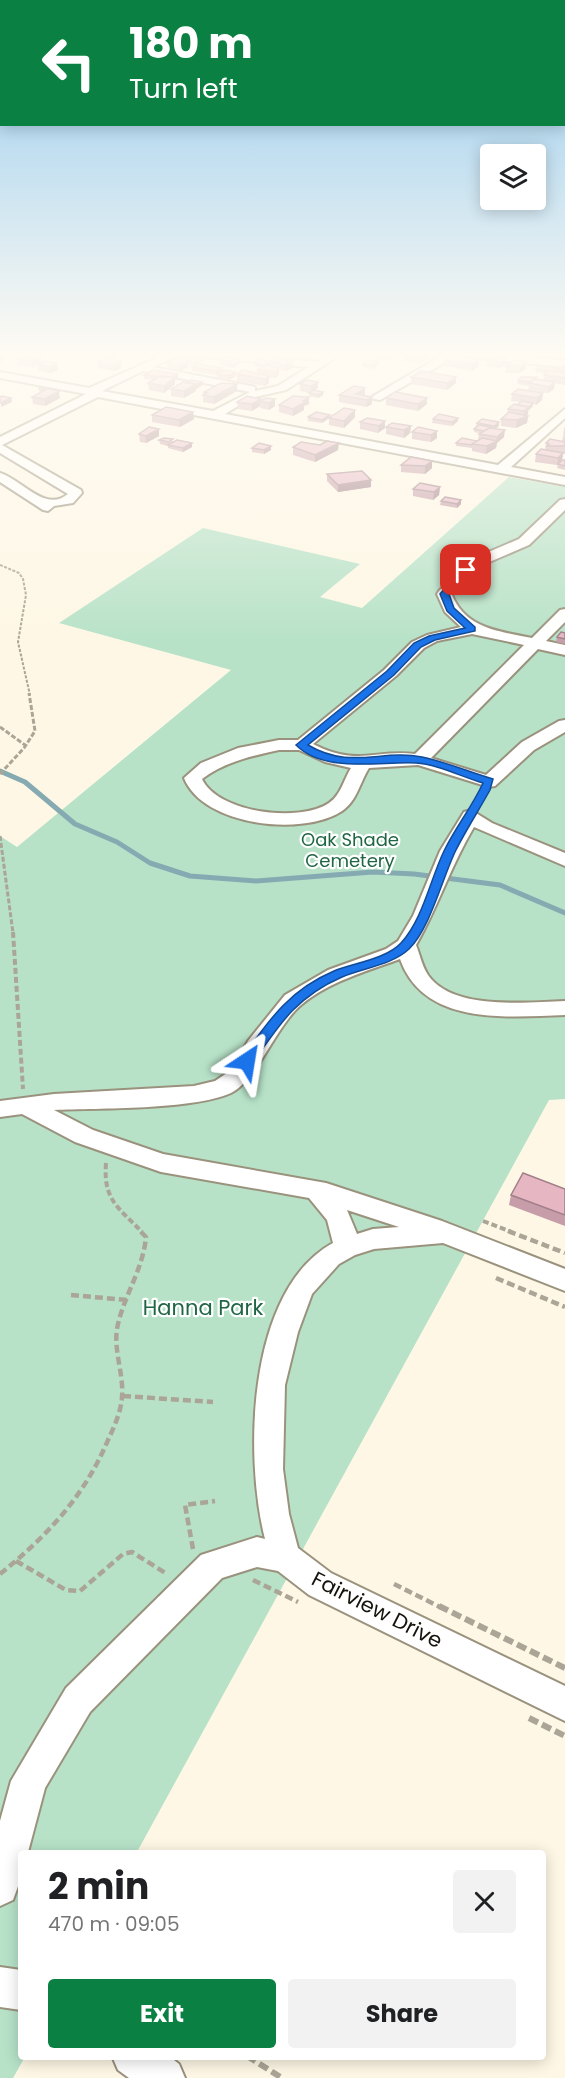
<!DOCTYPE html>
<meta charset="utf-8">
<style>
:root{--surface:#fff;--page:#f2f2f2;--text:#202124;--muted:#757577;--accent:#0b8043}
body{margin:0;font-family:Poppins,sans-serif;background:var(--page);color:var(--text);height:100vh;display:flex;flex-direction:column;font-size:22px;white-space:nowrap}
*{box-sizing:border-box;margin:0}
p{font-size:20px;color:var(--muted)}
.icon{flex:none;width:33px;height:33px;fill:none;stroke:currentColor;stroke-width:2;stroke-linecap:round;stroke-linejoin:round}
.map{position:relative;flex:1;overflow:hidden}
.details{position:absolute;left:18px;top:1850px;width:528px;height:210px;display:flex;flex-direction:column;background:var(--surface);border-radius:6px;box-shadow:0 3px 15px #0003}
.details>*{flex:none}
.hud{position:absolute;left:0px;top:0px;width:566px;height:126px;box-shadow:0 3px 15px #0003;background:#0b8043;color:#fff;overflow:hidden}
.tools{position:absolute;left:480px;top:144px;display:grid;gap:12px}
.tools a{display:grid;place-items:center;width:66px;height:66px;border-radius:6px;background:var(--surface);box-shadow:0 3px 15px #0003;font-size:30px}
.pin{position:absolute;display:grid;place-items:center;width:51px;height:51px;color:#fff;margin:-26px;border-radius:12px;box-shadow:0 3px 9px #0006}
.me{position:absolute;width:66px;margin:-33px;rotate:33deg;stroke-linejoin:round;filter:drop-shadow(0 0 4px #0008)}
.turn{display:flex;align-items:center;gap:21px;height:126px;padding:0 30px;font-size:27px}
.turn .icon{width:78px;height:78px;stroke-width:2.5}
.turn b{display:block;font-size:42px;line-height:51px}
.round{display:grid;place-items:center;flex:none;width:63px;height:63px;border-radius:6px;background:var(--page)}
.head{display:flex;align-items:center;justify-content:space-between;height:102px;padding:0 30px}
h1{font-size:36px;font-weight:700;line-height:45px}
.button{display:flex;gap:12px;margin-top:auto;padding:12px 30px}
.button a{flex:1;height:69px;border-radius:6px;background:var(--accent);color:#fff;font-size:24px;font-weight:700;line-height:69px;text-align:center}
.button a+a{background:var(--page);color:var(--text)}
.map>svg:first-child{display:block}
.green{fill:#b7e2c8}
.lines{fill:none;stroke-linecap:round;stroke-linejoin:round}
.stream{stroke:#85aab2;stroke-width:5}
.minor-casing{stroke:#9a927d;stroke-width:4}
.path-far4{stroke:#aaa596;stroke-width:2;stroke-dasharray:3 1.5;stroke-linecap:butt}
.path-far3{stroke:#aaa596;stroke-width:3;stroke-dasharray:5 2;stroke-linecap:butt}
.path-far2{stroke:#aaa596;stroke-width:4;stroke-dasharray:6 3;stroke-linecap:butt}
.path-far1{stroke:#aaa596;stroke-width:4.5;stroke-dasharray:8 4;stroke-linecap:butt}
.path{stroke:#aaa596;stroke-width:6;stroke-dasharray:10 4.5;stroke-linecap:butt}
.minor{fill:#fff;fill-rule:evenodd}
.wall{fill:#c69da8}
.shaded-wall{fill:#a17f88}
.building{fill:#e6b6c3;stroke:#a17f88;stroke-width:1.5}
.route{fill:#1a73e8;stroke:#114b97;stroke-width:1.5}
.labels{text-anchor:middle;stroke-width:4.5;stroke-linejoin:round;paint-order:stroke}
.park-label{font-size:18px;fill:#216644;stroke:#fff}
.near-park-label{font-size:21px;fill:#216644;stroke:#fff}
.near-street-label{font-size:21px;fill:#15130b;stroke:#fff}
</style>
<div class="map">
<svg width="565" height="2078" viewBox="0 0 565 2078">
<rect width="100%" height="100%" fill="#fef7e5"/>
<path class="green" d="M509 477 565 487V1099L549 1100 137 1852H21V2056L25 2057 13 2078H0V836L17 847 231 670 59 623 203 528 360 564 320 597 362 608Z"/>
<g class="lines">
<path class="stream" d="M0 771 25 782 75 824 117 842 150 863 190 876 256 881 373 872 414 874 500 885 565 913"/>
<g class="minor-casing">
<path id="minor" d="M168 353H183L153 367 251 386 255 387V391L278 386 308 367 191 356 186 353H227L317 362 330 353H343L286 390 251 398 225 414 498 465 565 409V418L511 467 565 477V485L98 397 2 445 81 490 82 493 73 503 54 506 48 511 43 510 0 482V473C21 479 45 513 68 494L0 453V437L86 394 0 378V372L89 388ZM143 371 250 392 213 411 102 391Z
M446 353H488L565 361V367L456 356 380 400 370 398Z
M565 499V510L529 545 480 566 452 595C466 629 499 631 532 638L560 610 565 609V622L546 641 565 645V655L538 649 431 758 486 775 522 742 559 721 565 720V732L534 750 495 786 489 787 418 765 369 768C360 782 357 801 342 811 303 837 203 826 184 778L201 763 238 748 279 740H298L384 670 412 642 427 635 461 627 445 612 437 594 439 591 470 560 519 539 560 500ZM472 634 524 645 415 754C374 749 358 767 313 744L396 676 424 648 437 641ZM279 750H299L325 762 351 768C344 779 341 795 329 803 300 823 218 813 202 779 224 762 252 756 279 750Z
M471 810 492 823 565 853V866L474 827C451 865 438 907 416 945 420 955 422 966 428 975 453 1011 527 1002 565 1001V1015C506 1017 424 1026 400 959 367 971 328 982 301 1005 276 1026 257 1080 231 1093 193 1110 99 1108 54 1110L93 1130 163 1154 326 1183 442 1221 565 1269V1291L443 1243 374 1249 355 1255 339 1264 312 1294 298 1332 285 1385 283 1469 289 1514 298 1548 331 1573 565 1686V1721L309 1595 278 1571 257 1567 222 1578 90 1712 45 1788 28 1852H21V1878L13 1900 0 1906V1821L11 1781 66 1688 201 1555 257 1537 265 1539C244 1456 247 1290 333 1243L327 1220 309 1198 161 1172 75 1142 22 1114 0 1117V1101L54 1094 194 1086 215 1081 230 1071 248 1041 285 995 328 970 386 949 398 941 413 916 440 851 464 812ZM347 1210 399 1227 373 1229 357 1234Z
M0 1967 21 1970V2010L0 2007Z
M112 2056H169L179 2064 185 2078H129L118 2070Z"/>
</g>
<path class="path-far4" d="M0 565 19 573 23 579 26 595 18 642 30 695"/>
<path class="path-far3" d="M0 727 25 745
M0 774 24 748 35 731 29 693
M0 836 13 933"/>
<path class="path-far2" d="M13 932 23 1089
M106 1163C103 1200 118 1207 142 1232
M483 1221 512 1232"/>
<path class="path-far1" d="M508 1231 565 1253
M496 1278 565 1307
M71 1295 127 1300
M123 1396 213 1402
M193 1549 185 1505 215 1501
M16 1561 66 1590 80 1591 123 1554 132 1552 167 1574
M0 1574C47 1536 84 1497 108 1440 114 1427 121 1412 122 1397 124 1372 112 1348 118 1324 125 1294 143 1269 146 1237L140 1231
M253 1580 298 1602
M394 1584 442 1608"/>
<path class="path" d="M439 1606 565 1668
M529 1718 565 1736
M247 2056 282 2078"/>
<use href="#minor" class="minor"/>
</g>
<path class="wall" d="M99 353H117V355L112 358 99 356Z
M135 353H153L148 356 135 354Z
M188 353H221L219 355 207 354V358L194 365 188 364V367L180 371 167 369V362L182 359V356Z
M265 353H278L276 355 265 354Z
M350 353H373V355L367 359 350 356Z
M405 353H427V359L420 363 403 361V354Z
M557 353H565V356L556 355Z
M377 354H395L388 360 377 361Z
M506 357V364L500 368 487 366V359Z
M18 358 57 363 58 370 50 373 38 371 37 365 33 367 18 365Z
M278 358 293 367 286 371 279 370V374L276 378H269V383L265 386 237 381V374H257V370L262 368 253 366V363L271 365 269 366H272V362Z
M479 359V366L472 371 445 366V360Z
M514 360 526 368 520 373H505L506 366Z
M121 361V368L114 371 98 368V362Z
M220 361 241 363 232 368 220 364Z
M362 364H378L373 369 362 367Z
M565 365V385L554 383V389L548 393 528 390 529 386 517 384 518 380 537 377V379L543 380 545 374 536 372V369H560Z
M192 367 222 368V371L216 375 192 371Z
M236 372V376L229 380 217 378V374Z
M144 375 178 378 175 380V384L164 393 149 390 148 383 154 380 144 379Z
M411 377H456V383L447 390 411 384Z
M202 382 203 385 196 389V391L184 398 171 396V389L186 383Z
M318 382V388L315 390 323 392V395L318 398 309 396V393L300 391V384Z
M237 384V391L214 404 203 402V395L204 392Z
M40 387 60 398 45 406 33 404 32 397 39 393Z
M543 393 542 400 536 405 533 404V406L528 410V414L526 415 528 416 527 423 516 428 501 426V419L507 414 508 409 517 405 520 402 511 401 512 394Z
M339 395H365L372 397V404L366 407 339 402Z
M386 398 427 404 418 411 386 405Z
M261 399V400L275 399V406L269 410 260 408V406L252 411 238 409 237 402Z
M309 404 304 406V410L293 416 279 412V405Z
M152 415 194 419 180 427 152 422Z
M308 417 329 418 355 417 344 428 329 425V418L322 423 308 421Z
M367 418 385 428 378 433 360 429V422Z
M433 419 458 421 452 426 432 423Z
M499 422V426L495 429 504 437 497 443 496 448 486 454 472 451V448L456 446V443L478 441 479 433 474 432V429L476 426 477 423Z
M411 426 410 433 404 438 386 434V427Z
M564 428H565V454H563L562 460 557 465 535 462 536 454 545 450 546 443 562 442 563 436 564 435H563Z
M159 429V436L146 443 140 442 139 434Z
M437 431V438L431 442 412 439V432Z
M159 440 192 443V447L183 452 168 448V446L160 444Z
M293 447 338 450 315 462 293 455Z
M252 448 271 450 264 454 252 452Z
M411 457 432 468 425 474 401 472V465Z
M565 460V470L557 468 558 464Z
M327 474 371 487 338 492 327 481Z
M440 487 439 495 433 500 413 496V489Z
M461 500V504L457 508 440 505 441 501Z
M565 633V644L556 642 557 637Z
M565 1189V1226L509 1205 511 1195Z"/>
<path class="shaded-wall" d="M4 353H5L6 359 0 362V355Z
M114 353H117V355L112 358V354Z
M203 353H207V358L194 365V358Z
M367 353H373V355L367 359Z
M389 353H395V354L388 360Z
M425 353H427V359L420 363V357Z
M41 356 42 363 37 364V365L33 367 32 361Z
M506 357V364L500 368 501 362Z
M241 359V363L232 368V365Z
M479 359V366L472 371V364Z
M121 361V368L114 371 113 365Z
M188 361V367L180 371V365Z
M293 361V367L286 371V365Z
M378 361V364L373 369V365Z
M526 362V368L520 373 521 366Z
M57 363 58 370 50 373V367Z
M222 368V371L216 375V371Z
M279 368V374L276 378V372Z
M236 372V376L229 380 228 376Z
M178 374V378L175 380V384L164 393V386L171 378Z
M269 376V383L265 386V379Z
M456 377V383L447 390V383Z
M202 382 203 385 196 389V385Z
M318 382V388L311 393V386Z
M555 382 554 389 548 393 549 387Z
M196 384V391L184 398V391Z
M237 384V391L214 404V397Z
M365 388V395L356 394Z
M59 391 60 398 45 406V399Z
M323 392V395L318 398V395Z
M543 393 542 400 536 405 537 398Z
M309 397V404L304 406V410L293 416V409L303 401Z
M372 397V404L366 407 367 400Z
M11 398 12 402 1 407V403Z
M427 398V404L418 411V404Z
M261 399V401H260V406L252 411V404Z
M275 399V406L269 410V403Z
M533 403V406L529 410V407Z
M529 407 528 414 523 418 528 416 527 423 516 428 517 420 523 418 524 411Z
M355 410V417L344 428V421Z
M193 412 194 419 180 427 179 420Z
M330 415 329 418 322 423V420Z
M458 418V421L452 426V422Z
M385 421V428L378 433 379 426Z
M499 422V426L494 430V426Z
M411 426 410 433 404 438V430Z
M159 429V436L146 443V436Z
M505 430 504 437 497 443 496 448 486 454 487 446 496 441 497 437Z
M437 431V438L431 442V435Z
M192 443V447L183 452V448Z
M339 443 338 450 315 462V455Z
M271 446V450L264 454V450Z
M563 453 562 460 557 465 558 458Z
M432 461V468L425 474V466Z
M371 480V487L338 492V485Z
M440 487 439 495 433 500 434 492Z
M461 500V504L457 508V504Z"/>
<path class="building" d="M188 353H203L194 358 182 356Z
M405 353H425L420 357 403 354Z
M27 354 41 356 32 361 18 358Z
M453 355 479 359 472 364 445 360Z
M226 357 241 359 232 365 220 361Z
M506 357 501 362 487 359Z
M106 358 121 361 113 365 98 362Z
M179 358 188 361 180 365 167 362Z
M278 358 293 361 286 365 272 362Z
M259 359 271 361 265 365 253 363Z
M366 360 378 361 373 365 362 364Z
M514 360 526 362 521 366H506Z
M45 361 57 363 50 367 37 364Z
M198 364 222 368 216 371 192 367Z
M266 365 279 368 276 372 257 370Z
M565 365V370L560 369Z
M541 366 561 369 558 371 536 369Z
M153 370 178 374 173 377H159L144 375Z
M224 370 236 372 228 376 217 374Z
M243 370 269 376 265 379 237 374Z
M549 370 565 373V378L544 375Z
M421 371 456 377 447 383 411 377Z
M160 376 175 377 164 386 148 383Z
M521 377H537L530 382 518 380Z
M535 379 555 382 549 387 529 383Z
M191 380 202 382 196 385H194L196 384 186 383Z
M307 380 318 382 311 386 300 384Z
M183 382 196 384 184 391 171 389Z
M221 383 237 384 214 397 203 395 207 393 204 392Z
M354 386 365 388 356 394 372 397 367 400 339 395Z
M40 387 59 391 45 399 32 397 45 390 39 389Z
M518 389 543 393 537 398 512 394Z
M314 390 323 392 318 395 309 393Z
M395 392 427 398 418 404 386 398Z
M2 396 11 398 0 403V397Z
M247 396 261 399 252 404 237 402Z
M293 396 309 397 303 401 304 403 293 409 279 405Z
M266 398 275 399 269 403 260 401Z
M522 401 533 403 529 407 517 405Z
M514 404 529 407 524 411 508 409Z
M166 407 193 412 179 420 152 415Z
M344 408 355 410 344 421 329 418Z
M316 412 330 415 322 420 308 417Z
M509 412 528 416 517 420 501 419Z
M439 414 458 418 452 422 433 419Z
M367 418 385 421 379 426 360 422Z
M482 419 499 422 494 426 477 423Z
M392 423 411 426 404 430 386 427Z
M479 425 491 427 484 431 474 429Z
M149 427 159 429 146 436 139 434Z
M418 427 437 431 431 435 412 432Z
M489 428 505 430 497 437 479 434Z
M164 438 173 439 169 442 159 440Z
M462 438 477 441 472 444H473L472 445 456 443Z
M482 438 497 441 487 446 472 444Z
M550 439 565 442V446H547L549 444 546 443Z
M177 440 192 443 183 448 168 445Z
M327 441 339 443 315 455 293 447 301 442 320 445Z
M259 443 271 446 264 450 252 448Z
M541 449 563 453 558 458 536 454Z
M411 457 432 461 425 466 401 465Z
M563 460H565V466L558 464Z
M362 471 371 480 338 485 327 474Z
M420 483 440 487 434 492 413 489Z
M445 497 461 500 457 504 441 501Z
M561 632 565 633V639L557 637Z
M523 1173 565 1189V1215L511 1195Z"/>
<linearGradient id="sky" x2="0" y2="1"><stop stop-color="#93caef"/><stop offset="0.55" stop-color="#fffbf3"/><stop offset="1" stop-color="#fffbf3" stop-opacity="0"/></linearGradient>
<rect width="565" height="644" fill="url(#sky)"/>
<path class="route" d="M463 568 471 570 449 594 454 608 475 627V631L435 640 421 647 394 675 308 745C350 770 382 749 422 757 446 762 469 772 493 779L490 790C479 810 466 830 456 850 443 876 430 929 409 949 392 965 363 968 342 977 296 997 279 1025 252 1064H242V1058C269 1020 289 990 334 971 354 963 386 959 401 943 423 919 430 880 444 851 455 828 472 807 483 783 462 777 437 764 416 763 380 761 325 774 296 745L387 671 414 643 429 636 465 628 447 611 440 594Z"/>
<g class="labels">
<g class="park-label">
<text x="350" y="846">Oak Shade<tspan x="350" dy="21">Cemetery</tspan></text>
</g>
<g class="near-park-label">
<text x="203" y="1315">Hanna Park</text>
</g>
<g class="near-street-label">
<text transform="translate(377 1610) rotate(27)" y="7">Fairview Drive</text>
</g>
</g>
</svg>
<div class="tools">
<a><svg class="icon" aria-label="layers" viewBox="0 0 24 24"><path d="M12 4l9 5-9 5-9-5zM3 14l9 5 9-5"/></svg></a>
</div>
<div class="pin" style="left:466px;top:570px;background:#d93025"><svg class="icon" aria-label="arrive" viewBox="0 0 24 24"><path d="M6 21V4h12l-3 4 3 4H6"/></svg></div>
<svg class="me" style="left:247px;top:1061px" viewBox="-20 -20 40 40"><path d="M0-17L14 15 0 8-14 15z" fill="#1a73e8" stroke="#fff" stroke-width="4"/></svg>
<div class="hud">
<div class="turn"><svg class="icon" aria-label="left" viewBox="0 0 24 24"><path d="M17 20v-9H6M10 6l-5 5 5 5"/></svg><div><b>180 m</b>Turn left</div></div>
</div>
<section class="details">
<div class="head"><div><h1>2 min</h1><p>470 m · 09:05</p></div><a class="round"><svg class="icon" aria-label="close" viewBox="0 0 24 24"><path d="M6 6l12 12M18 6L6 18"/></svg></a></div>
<div class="button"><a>Exit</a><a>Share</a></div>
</section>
</div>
